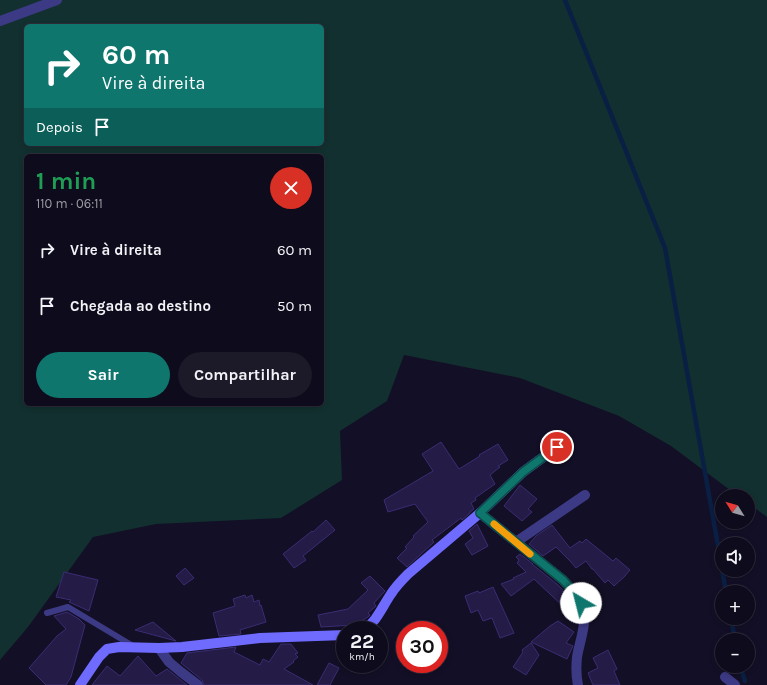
<!DOCTYPE html>
<html lang="pt">
<meta charset="utf-8">
<style>
:root{--surface:#0e0b1c;--page:#1c1929;--text:#f1f3f6;--muted:#9b9ba3;--line:#2e2b3b;--accent:#0f766e}
body{margin:0;font-family:Karla,sans-serif;background:var(--page);color:var(--text);height:100vh;display:flex;flex-direction:column;font-size:15px;white-space:nowrap}
*{box-sizing:border-box;margin:0}
p{font-size:13px;color:var(--muted)}
.icon{flex:none;width:22px;height:22px;fill:none;stroke:currentColor;stroke-width:2;stroke-linecap:round;stroke-linejoin:round}
.map{position:relative;flex:1;overflow:hidden}
.details{position:absolute;left:24px;top:154px;width:300px;height:252px;display:flex;flex-direction:column;background:var(--surface);border-radius:6px;box-shadow:0 2px 6px #0003,0 0 0 1px var(--line)}
.details>*{flex:none}
.guide{position:absolute;left:24px;top:24px;width:300px;height:122px;border-radius:6px;box-shadow:0 2px 6px #0003,0 0 0 1px var(--line);background:#0f766e;color:#fff;overflow:hidden}
.needle{width:26px;rotate:307deg}
.buttons{position:absolute;left:715px;top:489px;display:grid;gap:8px}
.buttons a{display:grid;place-items:center;width:40px;height:40px;border-radius:50%;background:var(--surface);box-shadow:0 2px 6px #0003,0 0 0 1px var(--line);font-size:20px}
.speed{position:absolute;left:336px;top:621px;display:flex;gap:8px;font-size:20px;font-weight:700;text-align:center}
.speed>*{display:grid;place-content:center;width:52px;height:52px;border-radius:50%;background:var(--surface);box-shadow:0 2px 6px #0003,0 0 0 1px var(--line);line-height:1}
.speed small{font-size:10px;font-weight:400}
.speed .limit{border:6px solid #d22;background:#fff;color:#111}
.pin{position:absolute;display:grid;place-items:center;width:34px;height:34px;color:#fff;margin:-17px;border:2px solid #fff;border-radius:50%;box-shadow:0 1px 4px #0007}
.me{position:absolute;width:44px;margin:-22px;rotate:323deg;stroke-linejoin:round;filter:drop-shadow(0 0 3px #0008)}
.turn{display:flex;align-items:center;gap:14px;height:84px;padding:0 12px;font-size:18px}
.turn .icon{width:52px;height:52px;stroke-width:2.5}
.turn b{display:block;font-size:28px;line-height:34px}
.then{display:flex;align-items:center;height:38px;padding:0 12px;background:#0003;gap:8px;font-size:15px}
.round{display:grid;place-items:center;flex:none;width:42px;height:42px;border-radius:21px;background:var(--page)}
.head{display:flex;align-items:center;justify-content:space-between;height:68px;padding:0 12px}
h1{font-size:24px;font-weight:700;line-height:30px;color:#1e9e55}
.cta{display:flex;gap:8px;margin-top:auto;padding:8px 12px}
.cta a{flex:1;height:46px;border-radius:24px;background:var(--accent);color:#fff;font-size:16px;font-weight:700;line-height:46px;text-align:center}
.cta a+a{background:var(--page);color:var(--text)}
ul{padding:0;list-style:none}
li{display:flex;align-items:center;gap:12px;height:56px;padding:0 12px}
li div{flex:1}
li b{display:block;font-size:15px}
li em{font-style:normal}
.map>svg:first-child{display:block}
.green{fill:#12302f;fill-rule:evenodd}
.lines{fill:none;stroke-linecap:round;stroke-linejoin:round}
.stream{stroke:#0a1f44;stroke-width:4.5}
.building{fill:#241b47;stroke:#3b2d73}
.lane{stroke:#3d3a85;stroke-width:6}
.street{stroke:#3d3a85;stroke-width:10}
.secondary{stroke:#6f6bff;stroke-width:10}
.route-casing{stroke:#0a4d48;stroke-width:10}
.route{stroke:#0f766e;stroke-width:7}
.slow{stroke:#f59e0b;stroke-width:7}
</style>
<div class="map">
<svg width="767" height="685" viewBox="0 0 767 685">
<rect width="100%" height="100%" fill="#130f26"/>
<path class="green" d="M0 0H767V517L748 503V496H738L671 446 619 416 520 378 404 355 387 401 340 431 342 480 281 518 156 524 93 537 28 627 0 660ZM26 26H322V144H26ZM26 156H322V404H26Z"/>
<g class="lines">
<path class="stream" d="M565 0 665 248 722 568
M722 570 726 592
M731 618 735 640
M740 666 745 681"/>
</g>
<path class="building" d="M441 442 459 469 480 456 479 455 498 444 508 460 498 466 500 467 490 475 495 484 475 498 476 500 471 503 474 509 470 512V513L462 520 461 518 432 540 434 542 407 567 397 558 407 548 405 547 414 537 413 536 428 522 415 504 388 512 384 500 433 471 422 454Z
M520 485 537 499 528 509 532 512 522 521 504 506Z
M326 520 335 530 303 556 306 560 294 568 283 554 312 531 313 532Z
M477 524 488 546 472 555 465 544 473 538 469 531Z
M552 525 570 548 580 541 582 543 586 539 613 561 616 558 630 570 624 577 614 586 608 580 605 583 593 569H592L586 561 576 568 571 562 556 547 543 556 529 544 536 536Z
M520 554 533 564H532L558 585 570 598 574 603 568 611 534 579 511 596 501 584 514 579 513 578 526 572 517 563 519 560 516 557Z
M185 568 194 578 184 585 176 576Z
M64 572 98 580 89 611 69 602 71 600 56 597Z
M370 576 385 591 374 603 376 606 368 613 370 615 368 617 354 625 321 627 318 615 348 609 368 590 361 583Z
M493 587 514 633 500 638 492 618 483 621 478 610 471 613 465 596 478 591 479 593Z
M245 595 246 598 252 595 254 602 259 600 260 606 261 605 266 622 240 630 241 634 219 636 213 613 235 606 233 599Z
M67 612 79 619 85 625 71 677 66 685H46L29 668 57 636 66 629 54 616Z
M558 621 574 632 566 643 573 646 567 659 531 642 550 626Z
M153 622 176 641 135 630Z
M531 643 539 655 526 675 513 667 523 652 522 650Z
M281 644H291L298 653 295 654 298 657 293 661 294 662 284 669 313 685H204L202 680 181 663 187 653 236 647 234 652 260 665 263 659 269 662Z
M608 650 617 669 614 671 620 685H593L588 673 598 668 593 658Z
M138 656 156 676 167 669 187 685H92L99 676 107 666 120 676Z
M329 663 339 668 330 685H317Z"/>
<g class="lines">
<path class="lane" d="M47 613 68 607 133 646"/>
<path class="street" d="M0 21 57 0
M480 513 563 580C569 587 577 594 581 602 589 620 580 639 577 657 576 667 576 676 578 685
M516 542 585 495
M159 648 169 662 181 672 198 685
M725 677 735 685"/>
<path class="secondary" d="M364 630C377 621 382 607 391 594 396 586 402 580 408 574L480 513 523 472 557 447
M80 685 99 657 107 649 119 647 159 648 182 647 260 638 345 635"/>
</g>
<g class="lines">
<g class="route-casing">
<path id="route" d="M557 447 523 472 480 513 563 580 574 592 581 603"/>
</g>
<use href="#route" class="route"/>
<path class="slow" d="M494 524 530 554"/>
</g>
</svg>
<div class="buttons">
<a><svg class="needle" viewBox="-14 -14 28 28"><path d="M0-13l5 13h-10z" fill="#e53935"/><path d="M0 13l5-13h-10z" fill="#9b9ba3"/></svg></a>
<a><svg class="icon" aria-label="sound" viewBox="0 0 24 24"><path d="M4 9h4l5-4v14l-5-4H4zM17 9q2 3 0 6"/></svg></a>
<a>+</a>
<a>−</a>
</div>
<div class="speed"><div>22<small>km/h</small></div><div class="limit">30</div></div>
<div class="pin" style="left:557px;top:447px;background:#d93025"><svg class="icon" aria-label="arrive" viewBox="0 0 24 24"><path d="M6 21V4h12l-3 4 3 4H6"/></svg></div>
<svg class="me" style="left:581px;top:603px" viewBox="-20 -20 40 40"><circle r="19" fill="#fff"/><path d="M0-13L10 11 0 6-10 11z" fill="#0f766e"/></svg>
<div class="guide">
<div class="turn"><svg class="icon" aria-label="right" viewBox="0 0 24 24"><path d="M7 20v-9h11M14 6l5 5-5 5"/></svg><div><b>60 m</b>Vire à direita</div></div>
<div class="then">Depois<svg class="icon" aria-label="arrive" viewBox="0 0 24 24"><path d="M6 21V4h12l-3 4 3 4H6"/></svg></div>
</div>
<section class="details">
<div class="head"><div><h1>1 min</h1><p>110 m · 06:11</p></div><a class="round" style="background:#d93025;color:#fff"><svg class="icon" aria-label="close" viewBox="0 0 24 24"><path d="M6 6l12 12M18 6L6 18"/></svg></a></div>
<ul>
<li><svg class="icon" aria-label="right" viewBox="0 0 24 24"><path d="M7 20v-9h11M14 6l5 5-5 5"/></svg><div><b>Vire à direita</b></div><em>60 m</em></li>
<li><svg class="icon" aria-label="arrive" viewBox="0 0 24 24"><path d="M6 21V4h12l-3 4 3 4H6"/></svg><div><b>Chegada ao destino</b></div><em>50 m</em></li>
</ul>
<div class="cta"><a>Sair</a><a>Compartilhar</a></div>
</section>
</div>
